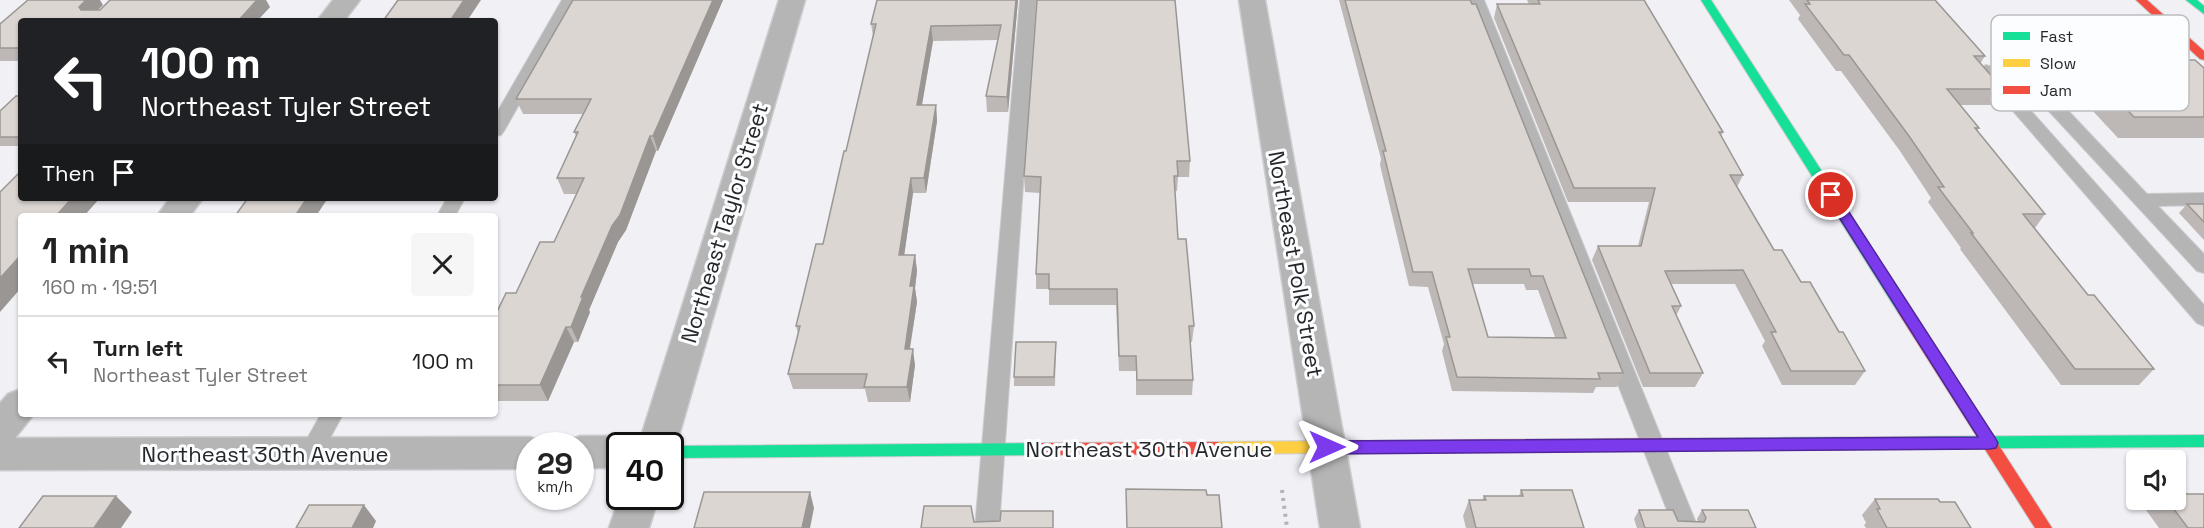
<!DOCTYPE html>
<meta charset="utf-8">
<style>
:root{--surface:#fff;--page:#f6f6f6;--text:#222;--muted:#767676;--line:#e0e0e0}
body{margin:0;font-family:"Space Grotesk",sans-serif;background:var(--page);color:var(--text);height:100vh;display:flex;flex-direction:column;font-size:22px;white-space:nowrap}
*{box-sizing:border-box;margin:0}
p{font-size:20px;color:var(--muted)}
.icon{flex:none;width:33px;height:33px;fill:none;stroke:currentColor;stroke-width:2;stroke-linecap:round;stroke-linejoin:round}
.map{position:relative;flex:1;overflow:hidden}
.panel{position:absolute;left:18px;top:213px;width:480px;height:204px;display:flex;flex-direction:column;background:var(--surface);border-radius:6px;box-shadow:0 2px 4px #0004}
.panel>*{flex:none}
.banner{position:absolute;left:18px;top:18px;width:480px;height:183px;border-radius:6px;box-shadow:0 2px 4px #0004;background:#202124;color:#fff;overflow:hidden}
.buttons{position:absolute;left:2126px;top:450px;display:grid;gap:12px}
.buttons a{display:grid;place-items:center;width:60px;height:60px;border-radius:6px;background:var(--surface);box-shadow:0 2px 4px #0004;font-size:30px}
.speed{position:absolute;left:516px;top:432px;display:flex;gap:12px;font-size:30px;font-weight:700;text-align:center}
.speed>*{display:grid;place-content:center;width:78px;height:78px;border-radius:50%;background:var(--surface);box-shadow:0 2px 4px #0004;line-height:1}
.speed small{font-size:15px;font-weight:400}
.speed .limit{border:3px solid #111;border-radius:9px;background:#fff;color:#111}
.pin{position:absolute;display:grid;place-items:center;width:51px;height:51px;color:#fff;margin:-26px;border:3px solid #fff;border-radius:50%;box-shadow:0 2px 6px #0007}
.me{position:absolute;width:66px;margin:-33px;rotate:90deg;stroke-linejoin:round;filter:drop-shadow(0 0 4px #0008)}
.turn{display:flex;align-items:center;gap:21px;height:126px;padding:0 24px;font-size:27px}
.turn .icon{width:78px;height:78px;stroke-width:2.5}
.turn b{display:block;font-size:42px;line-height:51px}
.then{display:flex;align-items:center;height:57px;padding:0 24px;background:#0003;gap:12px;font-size:22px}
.round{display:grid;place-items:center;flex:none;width:63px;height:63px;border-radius:6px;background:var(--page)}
.head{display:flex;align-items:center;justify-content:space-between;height:102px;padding:0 24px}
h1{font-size:36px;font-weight:700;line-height:45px}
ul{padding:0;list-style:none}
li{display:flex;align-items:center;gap:18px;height:90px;padding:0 24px;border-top:2px solid var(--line)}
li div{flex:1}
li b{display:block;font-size:22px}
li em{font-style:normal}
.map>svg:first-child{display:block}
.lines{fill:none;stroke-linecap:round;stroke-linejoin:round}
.lane-casing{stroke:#cccdd0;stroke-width:2}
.street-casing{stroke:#cccdd0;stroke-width:3}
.fast-casing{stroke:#cccdd0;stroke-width:2}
.slow-casing{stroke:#cccdd0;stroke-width:2}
.jam-casing{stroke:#cccdd0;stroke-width:2}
.path{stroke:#b4b4b5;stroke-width:4;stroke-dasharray:3 5;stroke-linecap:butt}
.lane{fill:#b4b5b4;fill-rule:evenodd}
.street{fill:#b4b5b4;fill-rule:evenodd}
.fast{fill:#16e098;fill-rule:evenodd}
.slow{fill:#ffcf43;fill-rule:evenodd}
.jam{fill:#f24e42;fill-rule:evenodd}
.wall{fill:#bdb8b5;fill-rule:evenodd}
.shaded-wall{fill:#9a9693}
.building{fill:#dcd6d2;stroke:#9a9693;stroke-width:1.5;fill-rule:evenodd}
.route{fill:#7c3aed;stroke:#51269a;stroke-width:1.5}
.labels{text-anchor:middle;stroke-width:6;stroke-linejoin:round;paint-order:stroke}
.street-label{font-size:22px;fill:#26272a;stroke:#fcfdfe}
.key{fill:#fcfdfe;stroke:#bcbdbe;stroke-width:1.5}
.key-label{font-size:16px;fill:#26272a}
</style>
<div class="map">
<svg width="2204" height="528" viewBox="0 0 2204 528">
<rect width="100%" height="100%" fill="#f0f0f5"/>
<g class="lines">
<g class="lane-casing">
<path id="lane" d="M562 0H578L504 131 501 135 495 136V116Z
M1020 0H1036L999 528H975Z
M1468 0H1484L1698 528H1674Z
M1986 65 1992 67 2204 305V326L2197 323 1980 73 1978 70Z
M2052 99 2058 100 2147 194 2204 193V205L2158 206 2204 254V273L2197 271 2046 108 2044 104 2046 100Z
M447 198H465L455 216H437Z
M321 414H343L317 462 309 464 301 462 298 455Z"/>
</g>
<g class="street-casing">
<path id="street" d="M333 0H360L344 21H317Z
M779 0H805L676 446 670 457V446H638Z
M1239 0H1265L1360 528H1320Z
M170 198H203L190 216H157Z
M21 389V414H34L15 438 530 437 544 442 545 446H530V469L0 470V403L8 394Z
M580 436H620L633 441 636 446H620V468H580V446H564L567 441Z
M620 496H659L649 528H609Z"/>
</g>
<g class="fast-casing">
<path id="fast" d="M1701 0H1711L1909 306 1911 310 1909 314H1899Z
M2186 0H2197L2204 6V14Z
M2204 435V447L1720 450 1715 448 1712 444 1715 440 1720 438Z
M1042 443 1048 445 1050 449 1048 453 1042 455 670 458V446Z"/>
</g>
<g class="slow-casing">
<path id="slow" d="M1448 440 1453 442 1456 446 1453 450 1448 452 1217 454 1211 452 1209 448 1211 444 1217 442Z"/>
</g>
<g class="jam-casing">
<path id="jam" d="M2136 0H2147L2204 51V60L2200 59Z
M1904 305 1909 306 2052 528H2035L1899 314 1897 310 1899 306Z
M1720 438 1725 440 1728 444 1725 448 1720 450 1448 452 1443 450 1440 446 1443 442 1448 440Z
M1217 442 1223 444 1225 448 1223 452 1217 454 1042 455 1036 453 1034 449 1036 445 1042 443Z"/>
</g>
<path class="path" d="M1282 490 1287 528"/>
<use href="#lane" class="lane"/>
<use href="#street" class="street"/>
<use href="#fast" class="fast"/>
<use href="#slow" class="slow"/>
<use href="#jam" class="jam"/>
</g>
<path class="wall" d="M573 0H723L658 151H656L626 230 618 242 589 310 590 312 578 342H574L548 401H495V316L516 293 554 242 577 194H564L557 178 576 136 574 132 583 114H523L516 99Z
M877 0H1018L1008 112H987L986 96 998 40 933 41 922 105H936L937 121 926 193H913L904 255H915L917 271 915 288 917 302 910 349 915 365 910 402H868L865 389H793L788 374 798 334 796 326 823 244 846 151 873 36 871 24Z
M1037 0 1190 161 1189 177H1178L1177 191H1175L1178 239 1194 326 1192 342H1190L1193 380 1192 395H1136V371H1119L1116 305H1049V289H1036V274L1040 193 1025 192 1024 176Z
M1339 0H1470L1623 373 1617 387H1596L1593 393 1452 391 1442 351 1444 344 1428 287 1409 286 1380 165 1381 159ZM1472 284H1524L1526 290H1538L1555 337H1488Z
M1527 0H1644L1723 132 1721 136 1743 175 1737 187 1774 250 1801 282 1839 332 1865 371 1855 385H1782L1762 346 1765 341 1735 284H1671L1681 306 1676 316 1703 373 1695 387H1643L1592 260 1598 246H1638L1649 202H1568L1494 18 1497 4H1529Z
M1789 0H1935L1985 56 1980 64 2003 89 1992 105H1960L1979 128 1977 131 2045 214 2035 228 2088 295 2154 369 2139 385H2061L1960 249 1961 248 1928 202 1931 198 1900 151 1841 71H1836L1798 19 1800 15Z
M103 5 98 10 270 7 257 21H21V61H0V24Z
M2079 60 2204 68V138H2118L2064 80Z
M21 96V146H0V111Z
M2187 204H2204V240L2179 213Z
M1056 342 1055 386H1014V377Z
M1521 490 1584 528H1466L1463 516 1469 500H1482L1484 496H1519Z
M1875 499 1940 502 1971 528H1866L1864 525 1866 523 1862 515Z
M2157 500H2175L2204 528H2159L2146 510Z
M1639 510 1678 521 1698 522 1697 519 1702 510 1756 528H1637L1634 519Z"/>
<path class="shaded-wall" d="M86 0H100L103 5 88 19 81 10 79 7Z
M257 0H266L270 7 257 21H238Z
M464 0H481L467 21H450Z
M713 0H723L658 151 653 136Z
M1016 0H1018L1008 112 1007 97Z
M931 26 933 41 919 121 917 105Z
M936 105 937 121 926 193 924 178Z
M650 136 656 151 626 230 618 242 589 310 590 312 578 342 571 327 581 297Z
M911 178 913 193 902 271 899 255Z
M72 198H100L84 216H56Z
M307 198H328L316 216H295Z
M21 255V288L0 312V278Z
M915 255 917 271 915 288 917 302 907 365 905 349 910 286Z
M566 327 574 342 548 401 540 385Z
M913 349 915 365 910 402 907 387Z
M810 492 814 508 810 528H802Z
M116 496 132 512 121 528H94Z
M364 505 376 521 373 528H352Z"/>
<path class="building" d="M28 0H86L79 7 81 10H100L110 0H257L238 21H21V48H0V24Z
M398 0H464L450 21H383Z
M573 0H713L653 136H650L620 215 612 226 581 297H583L571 327H566L540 385H495V316L506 293H516L540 242H554L584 178H557L578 132H574L591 99H516Z
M877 0H1016L1007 97 986 96 1001 25 931 26 917 105H936L924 178H911L899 255H915L910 286H914L905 349H913L907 387H864L867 374H788L800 326H796L816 244H823L844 151H846L876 24H871Z
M1037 0H1175L1190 161H1177L1178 176H1174L1178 239H1186L1194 326H1189L1193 380H1137L1136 356H1119L1117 289H1049V274H1036L1041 177 1024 176Z
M1345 0H1470L1472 4H1476L1623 373H1598L1600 379 1457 377 1446 337H1450L1432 272H1413L1383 151H1386ZM1468 269H1529L1531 276H1543L1566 338 1488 337Z
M1538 0H1644L1723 132H1719L1743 175H1730L1774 250H1782L1801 282H1810L1839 332H1843L1865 371H1791L1771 332H1776L1743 270 1665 271 1681 306H1672L1703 373H1650L1598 246H1641L1655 188H1574L1497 4H1540Z
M1807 0H1935L1985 56H1974L2003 89H1947L1979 128H1975L2045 214H2023L2088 295H2094L2154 369H2075L1971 233H1973L1938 187H1944L1909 136 1849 55H1844L1805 4H1810Z
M2079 60H2195L2204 68V117H2134Z
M16 96H21V137H0V111Z
M21 171V198H72L56 216H21V255L0 278V192Z
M248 198H307L295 216H235Z
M2187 204H2204V222Z
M1016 342H1056L1054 377H1014Z
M1126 489 1206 490 1207 495H1219L1222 528H1127Z
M1521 490H1572L1584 528H1476L1469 500H1486L1484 496H1523Z
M704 492H810L802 528H694Z
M2175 494H2204V528H2188L2167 500H2175Z
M43 496H116L94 528H19Z
M1875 499H1938L1940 502H1955L1971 528H1887L1877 509H1880Z
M309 505H364L352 528H296Z
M924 506H971L974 522 1000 521 1001 511H1053V528H921Z
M1639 510H1673L1678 521 1704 522 1706 518 1702 510H1748L1756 528H1645Z"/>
<path class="route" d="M1831 191 1836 192 1996 439 1998 443 1996 448 1990 449 1327 454 1321 452 1319 447 1321 443 1327 441 1978 437 1825 195Z"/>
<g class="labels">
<g class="street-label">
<text transform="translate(724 223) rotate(-73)" y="8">Northeast Taylor Street</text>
<text transform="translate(1296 264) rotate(80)" y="8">Northeast Polk Street</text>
<text x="1149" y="457">Northeast 30th Avenue</text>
<text x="265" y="462">Northeast 30th Avenue</text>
</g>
</g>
<rect x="1991" y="15" width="198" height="96" rx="9" class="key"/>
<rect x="2003" y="32" width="27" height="8" fill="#16e098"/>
<rect x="2003" y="59" width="27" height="8" fill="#ffcf43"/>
<rect x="2003" y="86" width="27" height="8" fill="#f24e42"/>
<g class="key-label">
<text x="2040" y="42">Fast</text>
<text x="2040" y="69">Slow</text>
<text x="2040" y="96">Jam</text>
</g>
</svg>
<div class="buttons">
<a><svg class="icon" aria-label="sound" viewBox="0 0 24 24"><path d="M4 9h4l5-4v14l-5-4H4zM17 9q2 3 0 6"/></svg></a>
</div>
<div class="speed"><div>29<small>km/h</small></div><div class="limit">40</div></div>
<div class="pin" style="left:1831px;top:195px;background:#d93025"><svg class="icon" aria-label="arrive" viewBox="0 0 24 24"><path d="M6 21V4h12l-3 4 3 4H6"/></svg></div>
<svg class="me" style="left:1327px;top:447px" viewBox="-20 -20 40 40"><path d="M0-17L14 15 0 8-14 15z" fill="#7c3aed" stroke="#fff" stroke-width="4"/></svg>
<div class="banner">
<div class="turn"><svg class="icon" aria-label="left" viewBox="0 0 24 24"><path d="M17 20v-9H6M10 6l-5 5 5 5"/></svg><div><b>100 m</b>Northeast Tyler Street</div></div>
<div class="then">Then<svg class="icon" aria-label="arrive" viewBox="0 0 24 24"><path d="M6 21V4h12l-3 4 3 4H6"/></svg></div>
</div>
<section class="panel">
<div class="head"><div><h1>1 min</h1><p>160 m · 19:51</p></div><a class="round"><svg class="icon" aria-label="close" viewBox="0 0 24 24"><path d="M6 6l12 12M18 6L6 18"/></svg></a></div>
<ul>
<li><svg class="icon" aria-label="left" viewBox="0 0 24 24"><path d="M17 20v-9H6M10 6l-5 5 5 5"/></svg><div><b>Turn left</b><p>Northeast Tyler Street</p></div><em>100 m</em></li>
</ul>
</section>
</div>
